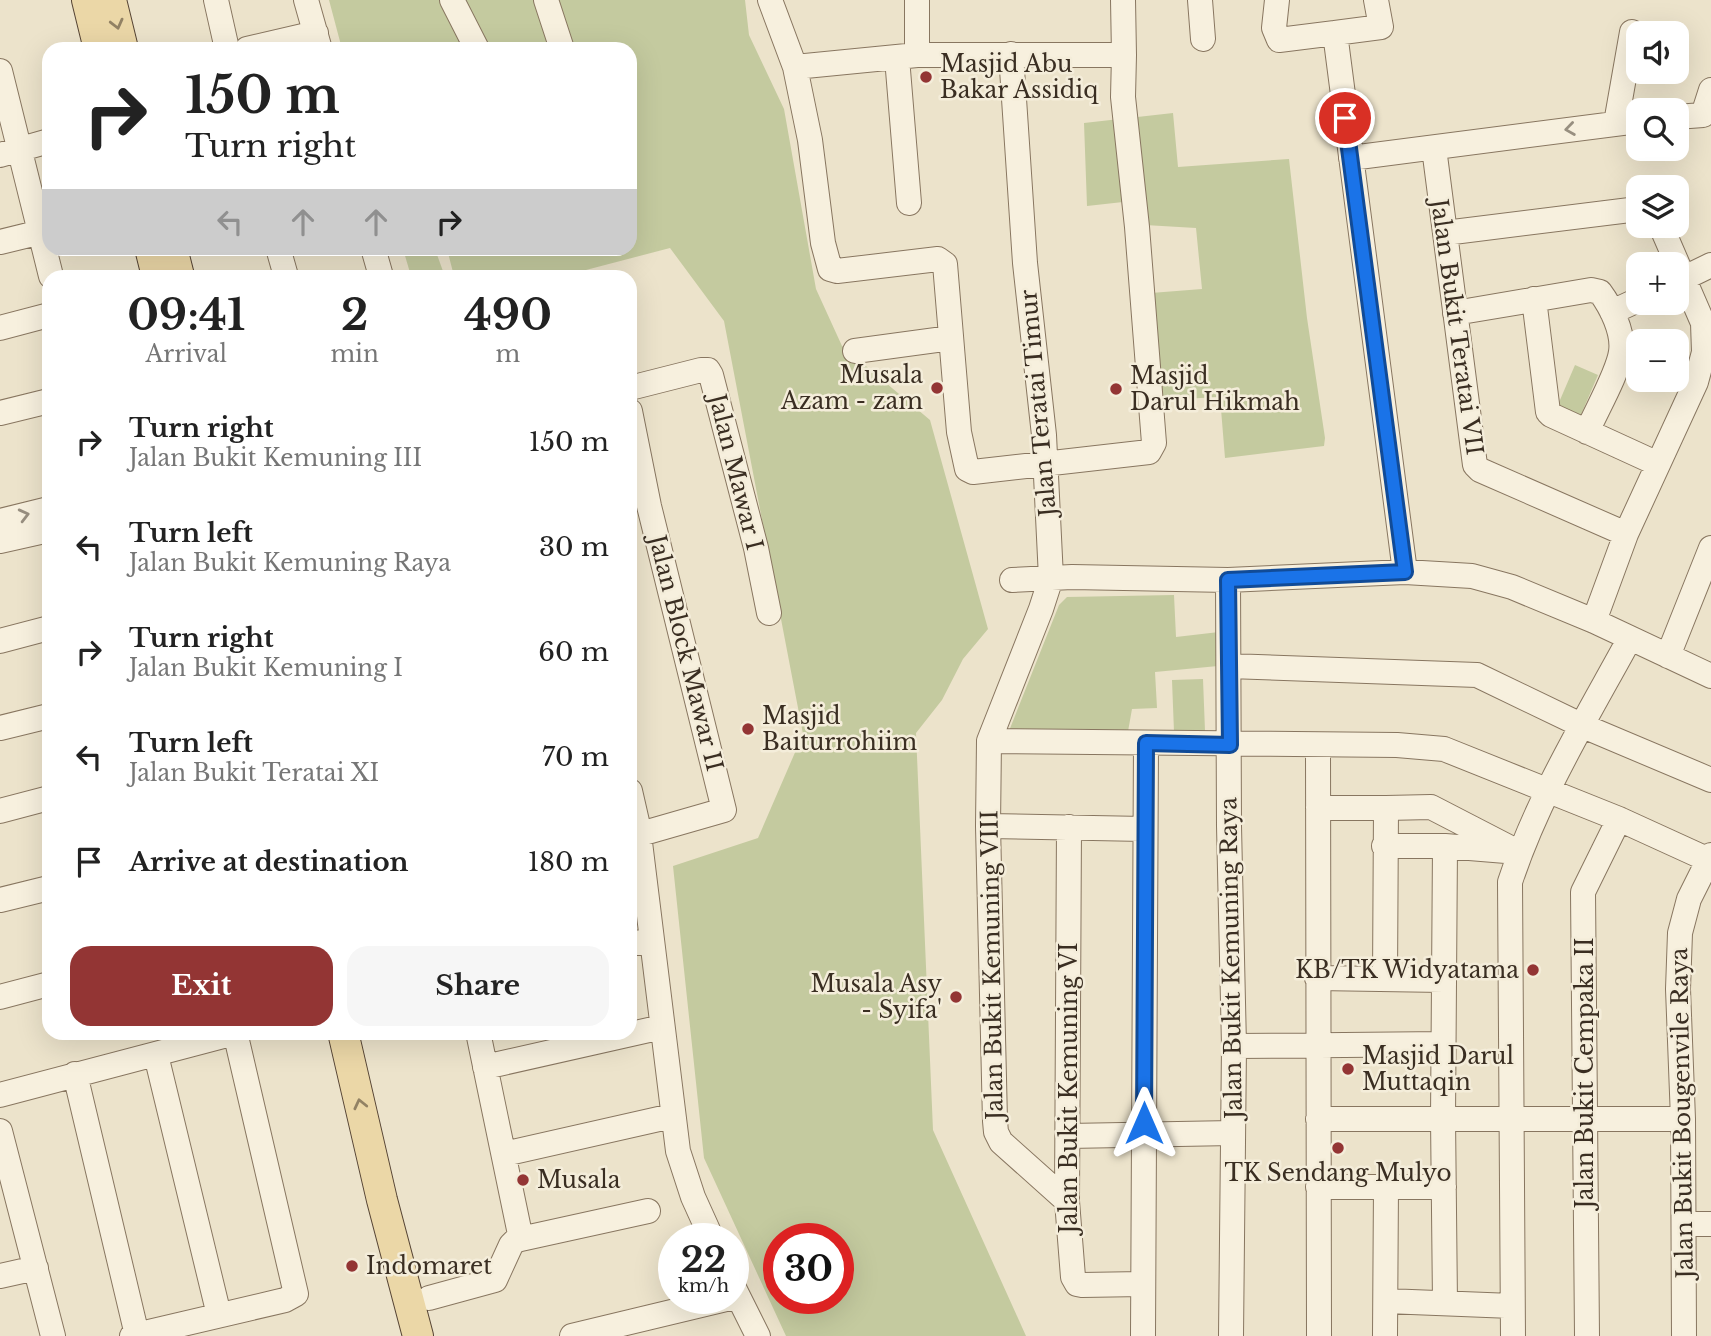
<!DOCTYPE html>
<meta charset="utf-8">
<style>
:root{--surface:#fff;--page:#f6f6f6;--text:#222;--muted:#767676;--accent:#933534}
body{margin:0;font-family:"Libre Baskerville",serif;background:var(--page);color:var(--text);height:100vh;display:flex;flex-direction:column;font-size:26px;white-space:nowrap}
*{box-sizing:border-box;margin:0}
p{font-size:23px;color:var(--muted)}
.icon{flex:none;width:38px;height:38px;fill:none;stroke:currentColor;stroke-width:2;stroke-linecap:round;stroke-linejoin:round}
.map{position:relative;flex:1;overflow:hidden}
.drawer{position:absolute;left:42px;top:270px;width:595px;height:770px;display:flex;flex-direction:column;background:var(--surface);border-radius:21px;box-shadow:0 7px 28px #0002}
.drawer>*{flex:none}
.hud{position:absolute;left:42px;top:42px;width:595px;height:214px;border-radius:21px;box-shadow:0 7px 28px #0002;background:#fff;color:var(--text);overflow:hidden}
.controls{position:absolute;left:1626px;top:21px;display:grid;gap:14px}
.controls a{display:grid;place-items:center;width:63px;height:63px;border-radius:14px;background:var(--surface);box-shadow:0 7px 28px #0002;font-size:35px}
.speed{position:absolute;left:658px;top:1223px;display:flex;gap:14px;font-size:35px;font-weight:700;text-align:center}
.speed>*{display:grid;place-content:center;width:91px;height:91px;border-radius:50%;background:var(--surface);box-shadow:0 7px 28px #0002;line-height:1}
.speed small{font-size:18px;font-weight:400}
.speed .limit{border:10px solid #d22;background:#fff;color:#111}
.pin{position:absolute;display:grid;place-items:center;width:60px;height:60px;color:#fff;margin:-30px;border:4px solid #fff;border-radius:50%;box-shadow:0 2px 7px #0007}
.me{position:absolute;width:77px;margin:-38px;rotate:0deg;stroke-linejoin:round;filter:drop-shadow(0 0 5px #0008)}
.turn{display:flex;align-items:center;gap:24px;height:147px;padding:0 28px;font-size:32px}
.turn .icon{width:91px;height:91px;stroke-width:2.5}
.turn b{display:block;font-size:49px;line-height:60px}
.lanes{display:flex;align-items:center;height:66px;padding:0 28px;background:#0003;justify-content:center;gap:35px;direction:ltr}
.lanes .off{opacity:.35}
.eta{display:flex;justify-content:space-evenly;align-items:center;height:119px;text-align:center}
.eta b{font-size:42px;font-weight:800;line-height:49px}
.action{display:flex;gap:14px;margin-top:auto;padding:14px 28px}
.action a{flex:1;height:80px;border-radius:21px;background:var(--accent);color:#fff;font-size:28px;font-weight:800;line-height:80px;text-align:center}
.action a+a{background:var(--page);color:var(--text)}
ul{padding:0;list-style:none}
li{display:flex;align-items:center;gap:21px;height:105px;padding:0 28px}
li div{flex:1}
li b{display:block;font-size:26px}
li em{font-style:normal}
.map>svg:first-child{display:block}
.green{fill:#c4ca9f;fill-rule:evenodd}
.lines{fill:none;stroke-linecap:round;stroke-linejoin:round}
.minor-casing{stroke:#887660;stroke-width:26}
.major-casing{stroke:#564434;stroke-width:32}
.minor{stroke:#f7f0de;stroke-width:24}
.major{stroke:#ebd7a7;stroke-width:30}
.oneway{stroke:#928264}
.oneway2{stroke:#988f80}
.route-casing{stroke:#114b97;stroke-width:18}
.route{stroke:#1a73e8;stroke-width:12}
.poi-dot{fill:#933534;stroke:#f4edda;stroke-width:2.5}
.labels{text-anchor:middle;stroke-width:5;stroke-linejoin:round;paint-order:stroke}
.poi-label{font-size:23px;fill:#3a2e22;stroke:#f4edda;text-anchor:start}
.street-label{font-size:23px;fill:#3a2e22;stroke:#f4edda}
</style>
<div class="map">
<svg width="1711" height="1336" viewBox="0 0 1711 1336">
<rect width="100%" height="100%" fill="#ece3cb"/>
<path class="green" d="M329 0H745L749 35 784 109 816 289 842 346 930 420 988 629 963 659 942 700 916 733 933 1130 1026 1336H786L704 1158 673 866 758 838 803 734 724 321 670 248 563 276H454L447 249 630 248V49H342ZM779 1239H838V1298H779Z
M1173 113 1178 167 1289 159 1307 318 1325 438 1324 446 1225 458 1220 397 1163 400 1151 293 1202 289 1196 228 1145 225 1123 202 1087 206 1084 123Z
M403 249H435L444 274 435 276H411Z
M1575 365 1598 375 1580 417 1557 407Z
M1174 595 1176 637 1219 632 1218 666 1155 672 1157 708 1132 709 1127 737 1009 731 1059 605 1067 597Z
M1203 679 1205 731 1174 732 1172 680Z"/>
<g class="lines">
<g class="minor-casing">
<path id="minor" d="M216 0 227 49
M306 0 319 46
M452 0 477 49
M546 0 562 49
M770 0 795 67 917 55
M1123 0 1124 55
M1200 0 1203 39
M1277 0 1274 28 1279 40 1335 33 1405 572
M1335 33 1381 27 1376 0
M247 49 316 33
M1011 54 1025 263 1044 435 1051 578 1041 609 989 741 988 826 995 1121 996 1132 1001 1142 1067 1201
M897 58 909 203
M795 67 810 140 823 243 830 269 837 271 938 259 945 264 959 432 967 469 973 472 1149 452 1154 443 1137 227 1123 97 1124 55H917V0
M0 71 51 276
M1703 115 1711 90
M1676 117 1703 115
M1616 123 1632 32
M1434 148 1475 465 1480 470 1626 534
M0 155 49 141
M1351 158 1638 121
M1445 233 1638 209
M0 242 41 232
M278 248 286 276
M373 248 381 276
M1676 282 1711 265
M1534 299 1548 412 1551 415 1658 464
M1612 312 1638 300
M1455 313 1591 290 1600 292C1611 307 1624 332 1621 352 1618 373 1596 411 1587 432
M0 328 49 315
M855 351 951 338
M630 388 701 370H708L711 375 756 548 769 613
M630 411 649 506 724 810 630 837
M0 413 49 401
M0 521 49 509
M0 541 49 530
M1012 580 1072 577 1228 580 1405 572 1472 576 1512 587 1594 621 1711 676
M1228 580 1229 826 1234 1046 1231 1336
M1594 621 1626 534 1696 382 1704 352 1703 323 1661 226
M0 641 49 628
M1668 656 1711 548
M1229 666 1477 675 1583 726 1711 780
M0 728 49 716
M989 741 1397 745 1444 749 1619 819 1711 861
M1318 746 1319 1336
M630 791 638 826 678 1151 693 1197 712 1239
M1318 808H1386
M0 811 49 798
M988 826 1144 829
M1069 827 1067 1201 1073 1277 1077 1284 1082 1285 1142 1284
M1384 846H1445L1506 851
M0 900 49 888
M630 944 652 940
M1317 978 1443 980
M1385 979 1386 808 1431 807 1520 853
M0 997 49 984
M478 1032 521 1239
M1234 1046 1443 1044
M156 1055 219 1315
M485 1067 662 1027
M75 1074 137 1335
M0 1095 235 1033
M1318 1119H1683
M0 1131 53 1336
M1068 1136 1233 1133
M504 1154 672 1116
M1318 1187H1444
M1684 1224H1711
M0 1276 36 1268
M733 1286 758 1336
M429 1298 495 1280 511 1245 516 1240 648 1211
M1386 1301 1512 1306
M1445 1303 1443 1118 1445 846
M132 1336 285 1300 296 1294 235 1032
M572 1336 730 1298
M1143 1336 1146 743
M1385 1336 1386 1187
M1513 1336 1510 882C1538 797 1587 717 1630 638
M1587 1336 1583 892 1619 819
M1684 1336 1683 1119 1678 989 1680 933 1689 899 1711 855"/>
</g>
<g class="major-casing">
<path id="major" d="M87 0 99 49
M111 0 123 49
M150 248 157 276
M172 248 179 276
M343 1032 382 1200 418 1336"/>
</g>
<use href="#minor" class="minor"/>
<use href="#major" class="major"/>
</g>
<defs><path id="oneway-chevron" d="M-2-3.5L2.5 0L-2 3.5" fill="none" stroke-width="1.6" stroke-linecap="round" stroke-linejoin="round" transform="scale(1.75)"/></defs>
<g class="oneway">
<use href="#oneway-chevron" transform="translate(117 24) rotate(76)"/>
<use href="#oneway-chevron" transform="translate(360 1104) rotate(-103)"/>
</g>
<g class="oneway2">
<use href="#oneway-chevron" transform="translate(1570 129) rotate(172)"/>
<use href="#oneway-chevron" transform="translate(24 515) rotate(-14)"/>
</g>
<g class="lines">
<g class="route-casing">
<path id="route" d="M1144 1123 1146 743 1230 745 1228 580 1405 572 1345 118"/>
</g>
<use href="#route" class="route"/>
</g>
<g class="poi-dot">
<circle cx="926" cy="77" r="7"/>
<circle cx="937" cy="388" r="7"/>
<circle cx="1116" cy="389" r="7"/>
<circle cx="748" cy="729" r="7"/>
<circle cx="1533" cy="970" r="7"/>
<circle cx="956" cy="997" r="7"/>
<circle cx="1348" cy="1069" r="7"/>
<circle cx="1338" cy="1148" r="7"/>
<circle cx="523" cy="1180" r="7"/>
<circle cx="352" cy="1266" r="7"/>
</g>
<g class="labels">
<g class="poi-label">
<text x="940" y="72">Masjid Abu<tspan x="940" dy="26">Bakar Assidiq</tspan></text>
<text x="923" y="383" text-anchor="end">Musala<tspan x="923" dy="26">Azam - zam</tspan></text>
<text x="1130" y="384">Masjid<tspan x="1130" dy="26">Darul Hikmah</tspan></text>
<text x="762" y="724">Masjid<tspan x="762" dy="26">Baiturrohiim</tspan></text>
<text x="1519" y="978" text-anchor="end">KB/TK Widyatama</text>
<text x="942" y="992" text-anchor="end">Musala Asy<tspan x="942" dy="26">- Syifa'</tspan></text>
<text x="1362" y="1064">Masjid Darul<tspan x="1362" dy="26">Muttaqin</tspan></text>
<text x="1338" y="1181" text-anchor="middle">TK Sendang Mulyo</text>
<text x="537" y="1188">Musala</text>
<text x="366" y="1274">Indomaret</text>
</g>
<g class="street-label">
<text transform="translate(1457 327) rotate(82)" y="8">Jalan Bukit Teratai VII</text>
<text transform="translate(1038 403) rotate(-95)" y="8">Jalan Teratai Timur</text>
<text transform="translate(736 472) rotate(76)" y="8">Jalan Mawar I</text>
<text transform="translate(686 653) rotate(76)" y="8">Jalan Block Mawar II</text>
<text transform="translate(1231 958) rotate(-91)" y="8">Jalan Bukit Kemuning Raya</text>
<text transform="translate(992 965) rotate(-91)" y="8">Jalan Bukit Kemuning VIII</text>
<text transform="translate(1585 1073) rotate(-90)" y="8">Jalan Bukit Cempaka II</text>
<text transform="translate(1069 1088) rotate(-90)" y="8">Jalan Bukit Kemuning VI</text>
<text transform="translate(1682 1113) rotate(-91)" y="8">Jalan Bukit Bougenvile Raya</text>
</g>
</g>
</svg>
<div class="controls">
<a><svg class="icon" aria-label="sound" viewBox="0 0 24 24"><path d="M4 9h4l5-4v14l-5-4H4zM17 9q2 3 0 6"/></svg></a>
<a><svg class="icon" aria-label="search" viewBox="0 0 24 24"><circle cx="10" cy="10" r="6"/><path d="M15 15l6 6"/></svg></a>
<a><svg class="icon" aria-label="layers" viewBox="0 0 24 24"><path d="M12 4l9 5-9 5-9-5zM3 14l9 5 9-5"/></svg></a>
<a>+</a>
<a>−</a>
</div>
<div class="speed"><div>22<small>km/h</small></div><div class="limit">30</div></div>
<div class="pin" style="left:1345px;top:118px;background:#d93025"><svg class="icon" aria-label="arrive" viewBox="0 0 24 24"><path d="M6 21V4h12l-3 4 3 4H6"/></svg></div>
<svg class="me" style="left:1144px;top:1123px" viewBox="-20 -20 40 40"><path d="M0-17L14 15 0 8-14 15z" fill="#1a73e8" stroke="#fff" stroke-width="4"/></svg>
<div class="hud">
<div class="turn"><svg class="icon" aria-label="right" viewBox="0 0 24 24"><path d="M7 20v-9h11M14 6l5 5-5 5"/></svg><div><b>150 m</b>Turn right</div></div>
<div class="lanes"><svg class="icon off" aria-label="left" viewBox="0 0 24 24"><path d="M17 20v-9H6M10 6l-5 5 5 5"/></svg><svg class="icon off" aria-label="ahead" viewBox="0 0 24 24"><path d="M12 20V5M6 11l6-6 6 6"/></svg><svg class="icon off" aria-label="ahead" viewBox="0 0 24 24"><path d="M12 20V5M6 11l6-6 6 6"/></svg><svg class="icon" aria-label="right" viewBox="0 0 24 24"><path d="M7 20v-9h11M14 6l5 5-5 5"/></svg></div>
</div>
<section class="drawer">
<div class="eta">
<div><b>09:41</b><p>Arrival</p></div>
<div><b>2</b><p>min</p></div>
<div><b>490</b><p>m</p></div>
</div>
<ul>
<li><svg class="icon" aria-label="right" viewBox="0 0 24 24"><path d="M7 20v-9h11M14 6l5 5-5 5"/></svg><div><b>Turn right</b><p>Jalan Bukit Kemuning III</p></div><em>150 m</em></li>
<li><svg class="icon" aria-label="left" viewBox="0 0 24 24"><path d="M17 20v-9H6M10 6l-5 5 5 5"/></svg><div><b>Turn left</b><p>Jalan Bukit Kemuning Raya</p></div><em>30 m</em></li>
<li><svg class="icon" aria-label="right" viewBox="0 0 24 24"><path d="M7 20v-9h11M14 6l5 5-5 5"/></svg><div><b>Turn right</b><p>Jalan Bukit Kemuning I</p></div><em>60 m</em></li>
<li><svg class="icon" aria-label="left" viewBox="0 0 24 24"><path d="M17 20v-9H6M10 6l-5 5 5 5"/></svg><div><b>Turn left</b><p>Jalan Bukit Teratai XI</p></div><em>70 m</em></li>
<li><svg class="icon" aria-label="arrive" viewBox="0 0 24 24"><path d="M6 21V4h12l-3 4 3 4H6"/></svg><div><b>Arrive at destination</b></div><em>180 m</em></li>
</ul>
<div class="action"><a>Exit</a><a>Share</a></div>
</section>
</div>
